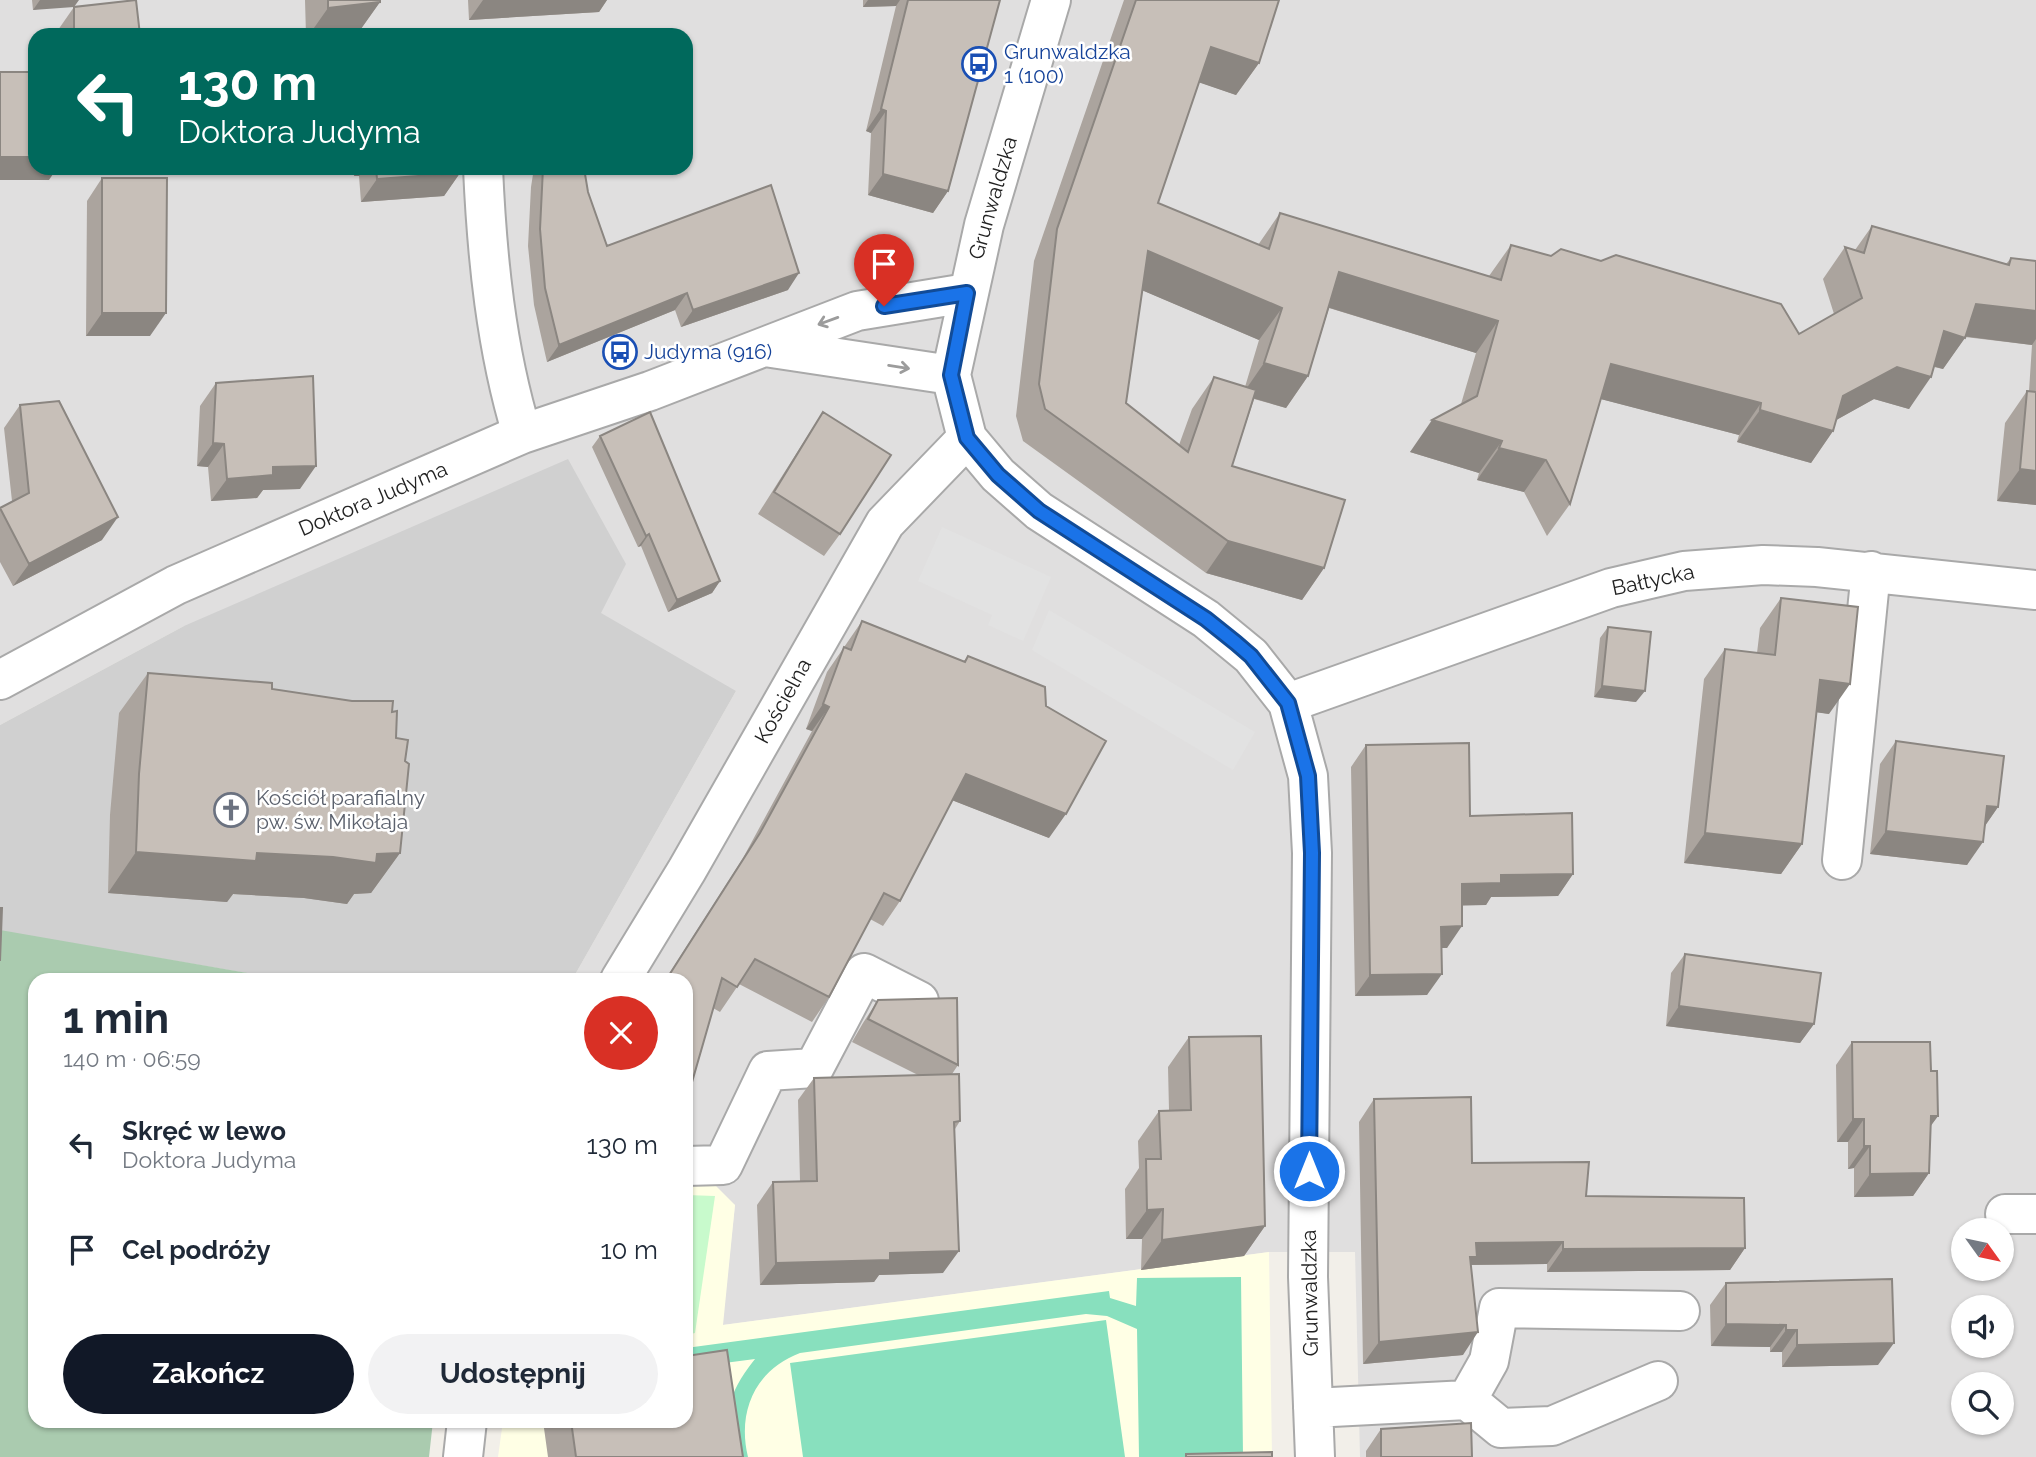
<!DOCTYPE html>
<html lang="pl">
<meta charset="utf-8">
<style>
:root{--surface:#fff;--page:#f2f2f3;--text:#1f2937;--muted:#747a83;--accent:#111827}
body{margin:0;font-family:Raleway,sans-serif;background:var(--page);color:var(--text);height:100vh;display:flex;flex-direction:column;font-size:26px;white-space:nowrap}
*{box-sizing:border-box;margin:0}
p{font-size:23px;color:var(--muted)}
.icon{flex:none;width:38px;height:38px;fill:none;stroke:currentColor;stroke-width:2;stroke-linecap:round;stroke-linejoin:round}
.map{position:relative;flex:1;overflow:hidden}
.details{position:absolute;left:28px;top:973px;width:665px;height:455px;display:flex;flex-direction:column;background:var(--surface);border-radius:21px;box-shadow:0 2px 5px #0004}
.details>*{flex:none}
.top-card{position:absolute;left:28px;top:28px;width:665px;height:147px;border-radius:21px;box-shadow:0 2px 5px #0004;background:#00695c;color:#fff;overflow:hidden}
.needle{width:46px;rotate:123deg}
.tools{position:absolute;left:1951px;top:1218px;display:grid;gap:14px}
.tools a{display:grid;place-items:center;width:63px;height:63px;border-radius:50%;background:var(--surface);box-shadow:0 2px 5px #0004;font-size:35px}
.pin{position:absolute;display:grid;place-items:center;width:60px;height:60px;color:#fff;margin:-72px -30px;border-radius:50% 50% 50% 0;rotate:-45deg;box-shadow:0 0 7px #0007}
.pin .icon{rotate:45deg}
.me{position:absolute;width:77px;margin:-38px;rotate:0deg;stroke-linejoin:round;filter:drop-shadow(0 0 5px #0008)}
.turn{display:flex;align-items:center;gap:24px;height:147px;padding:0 35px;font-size:32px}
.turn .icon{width:91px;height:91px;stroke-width:2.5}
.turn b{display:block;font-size:49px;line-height:60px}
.round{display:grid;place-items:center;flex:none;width:74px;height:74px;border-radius:37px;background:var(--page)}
.head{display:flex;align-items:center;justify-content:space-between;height:119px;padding:0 35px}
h1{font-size:42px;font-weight:700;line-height:52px}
.action{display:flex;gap:14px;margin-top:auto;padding:14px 35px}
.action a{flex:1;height:80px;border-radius:42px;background:var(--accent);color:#fff;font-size:28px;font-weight:700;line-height:80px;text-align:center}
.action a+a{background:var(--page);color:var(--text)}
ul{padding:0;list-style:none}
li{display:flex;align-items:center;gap:21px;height:105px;padding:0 35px}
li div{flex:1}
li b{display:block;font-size:26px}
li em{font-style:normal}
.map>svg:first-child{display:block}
.residential{fill:#e0dfdf;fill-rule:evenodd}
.education{fill:#ffffe5}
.religious{fill:#d0d0d0}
.cemetery{fill:#aacbaf}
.park{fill:#c8facc}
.pitch{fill:#88e0be}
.parking{fill:#e2e2e2}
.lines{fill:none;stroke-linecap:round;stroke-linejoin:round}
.minor-casing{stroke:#a9a9a9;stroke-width:42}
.minor{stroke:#fff;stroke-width:38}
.wall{fill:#aba49e;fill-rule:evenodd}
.shaded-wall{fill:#8b8681}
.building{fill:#c7bfb8;stroke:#8b8681;stroke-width:2}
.oneway{stroke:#9c9c9c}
.route-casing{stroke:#114b97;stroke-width:18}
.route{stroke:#1a73e8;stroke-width:12}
.labels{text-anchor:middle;stroke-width:5;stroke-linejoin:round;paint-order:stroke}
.transit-label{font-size:21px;fill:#164399;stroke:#fff;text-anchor:start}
.street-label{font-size:21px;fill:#222;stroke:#fff}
.worship-label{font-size:21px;fill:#5b616d;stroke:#fff;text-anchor:start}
</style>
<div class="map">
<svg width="2036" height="1457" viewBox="0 0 2036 1457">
<rect width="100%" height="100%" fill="#f2efe9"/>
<path class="residential" d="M0 0H2036V1457H1360L1355 1252H1269L722 1325 735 1205 686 1179V980H572L736 691 184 626 0 725ZM35 35H686V168H35ZM1964 1230H2002V1269H1964ZM1964 1307H2002V1346H1964ZM1964 1384H2002V1423H1964Z"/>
<path class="education" d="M686 1179H709L735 1205 723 1325 1269 1252 1272 1457H498L503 1421H686Z"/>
<path class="religious" d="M568 459 626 564 601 613 736 691 572 980H287L0 931V725L184 626Z"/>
<path class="cemetery" d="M0 930 288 980H35V1421H433L429 1457H0Z"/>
<path class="park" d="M686 1195 715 1196 695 1333 686 1335Z"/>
<path class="pitch" d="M1241 1277 1243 1457H1139L1137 1329 1107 1316 1086 1314 800 1353C755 1370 737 1412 748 1457H727C729 1410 724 1398 755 1359L686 1368V1348L1109 1291 1110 1298 1136 1306 1137 1278Z
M1106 1320 1125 1457H803L790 1363Z"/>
<path class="parking" d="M942 527 1051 577 1023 641 988 625 992 615 918 581Z
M1049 610 1255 732 1233 770 1032 650Z"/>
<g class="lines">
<g class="minor-casing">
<path id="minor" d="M1051 0 984 225 951 375 967 438 998 475 1039 511 1206 619 1251 656 1288 703 1308 776 1312 853 1308 1277 1315 1457
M483 168C487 258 496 348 522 434
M765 347 951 375
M0 680 176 585 522 434 650 391 857 311 967 293
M1288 703 1611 588 1684 571 1763 565 1817 567 2036 590
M1842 860 1871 571
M620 980 687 870 885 523 967 438
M686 1166 723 1165 768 1071 814 1068 864 973 919 1001
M2005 1214H2036
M1467 1400 1501 1428 1552 1426 1658 1381
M1313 1408 1467 1400 1489 1361 1499 1308 1680 1311
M463 1457 467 1421"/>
</g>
<use href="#minor" class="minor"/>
</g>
<path class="wall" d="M32 0H79L33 10Z
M305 0H380V2L358 33 343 35H306Z
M468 0H607L599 12 469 20Z
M863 0H1000L948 191 933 213 868 195 871 133 866 131 896 6 863 7Z
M1124 0H1279L1259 63 1236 95 1199 82 1158 203 1258 245 1280 213 1489 276 1511 245 1799 334 1834 314 1823 279 1845 247 1855 250 1872 226 2006 264 2011 258 2036 261V505L1997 501 2005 423 2027 391H2029L2032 345 1965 337 1943 369 1934 367 1909 409 1874 399 1836 420 1833 431 1811 463 1737 442 1739 435 1601 399 1570 504 1547 536 1524 492 1477 480 1479 473 1410 452 1461 404 1476 353 1329 308 1308 376 1286 408 1254 399 1232 466 1324 568 1302 600 1206 573 1023 441 1016 416 1034 261ZM1142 290 1259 340 1245 387 1214 377 1192 409 1179 445 1126 403Z
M74 7 140 35H58V30Z
M353 168H460V173L444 196 361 202 359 176H354Z
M534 168H584L588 192 607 246 788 290 681 327 675 310 547 362 534 305 528 246 531 187Z
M102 178 150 336H86L87 201Z
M216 383 300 489 263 490 257 498 211 501 208 467 197 466 200 406Z
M20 405 102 540 13 586 0 562V508L12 501 4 428Z
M823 412 840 534 824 556 758 514 808 435Z
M600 436 720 581 712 593 668 612 641 546 638 547 592 447Z
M1781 598 1829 714 1817 712 1802 844 1781 874 1684 863 1704 679 1725 649 1757 653 1760 628Z
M862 621 964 661 968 656 1049 838 952 800 900 901 883 926 870 919 829 997 812 1022 739 984 720 1012 713 1008 686 980H665L743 858 812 731 806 729 827 672Z
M1608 627 1636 702 1594 697 1600 638Z
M148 673 272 689 392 712 396 738 405 761 400 853 371 893 354 894 347 904 304 898 233 894 227 902 108 893 110 815 119 713Z
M1896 741 1998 807 1985 826 1967 865 1870 854 1880 764Z
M1366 745 1470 816 1573 874 1558 896 1491 897 1486 905H1462L1447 948H1442L1427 995 1355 996 1351 767Z
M1685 954 1814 1024 1800 1043 1666 1026 1671 973Z
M878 1000 958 1065 952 1074 960 1121 955 1129 943 1273 879 1275 874 1282 760 1285 757 1205 773 1182 800 1181 798 1100 814 1078 918 1075 852 1042 863 1023Z
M1189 1037 1265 1226 1244 1256 1141 1270 1142 1239H1126L1125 1189 1139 1168 1138 1141 1159 1111 1169 1110 1168 1067Z
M1852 1042 1931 1071 1938 1116 1931 1125 1929 1173 1913 1196 1854 1197V1168L1848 1169V1142H1837L1836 1065Z
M1374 1099 1472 1163 1586 1196 1745 1248 1730 1270 1547 1272V1264L1471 1265 1463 1355 1363 1364 1359 1122Z
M1726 1283 1878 1365 1782 1367V1352H1770V1347L1711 1346 1710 1305Z
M543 1421H686L743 1457H548Z
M1381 1429 1472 1457H1366V1451Z"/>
<path class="shaded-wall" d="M40 0H79L74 7 33 10Z
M483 0H607L599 12 469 20Z
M868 0H900L896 6 863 7Z
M380 2 358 33 343 35H309L328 8Z
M1211 47 1259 63 1236 95 1189 79Z
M881 109 886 111 871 133 866 131Z
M0 157H35V168H57L49 180H0Z
M359 168H365L359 176H354Z
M460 173 444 196 361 202 377 179Z
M883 174 948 191 933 213 868 195Z
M1148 251 1282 308 1259 340 1125 283Z
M1339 272 1498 321 1476 353 1317 304Z
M799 273 788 290 681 327 693 310Z
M687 293 675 310 547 362 559 345Z
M1976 304 2036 311V339L2032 345 1962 336 1965 338 1943 369 1922 363 1944 331Z
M102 313H166L150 336H86Z
M1264 363 1308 376 1286 408 1242 395Z
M1611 364 1761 403 1739 435 1589 396Z
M1897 367 1931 377 1909 409 1874 399 1822 428 1833 431 1811 463 1737 442 1760 410 1843 396Z
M1432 420 1502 441 1479 473 1410 452Z
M213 443 224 444 208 467 197 466Z
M1499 448 1546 460 1524 492 1477 480Z
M316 466 300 489 263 490 257 498 211 501 227 479 273 467Z
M2020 469 2036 471V505L1997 501Z
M118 517 102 540 13 586 29 564Z
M649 534 641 546 638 547 646 536Z
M1228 541 1324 568 1302 600 1206 573Z
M720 581 712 593 668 612 677 600Z
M1820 680 1850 684 1829 714 1799 710Z
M1602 686 1645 691 1636 702 1594 697Z
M823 704 829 707 812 731 806 729Z
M966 774 1066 814 1049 838 949 799Z
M1987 806 1998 807 1982 830Z
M1886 831 1983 842 1967 865 1870 854Z
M1705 833 1802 844 1781 874 1684 863Z
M136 852 377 854 400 853 371 893 354 894 347 904 304 898 233 894 227 902 108 893Z
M1573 874 1558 896 1491 897 1486 905 1446 906 1462 884 1501 875Z
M1462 926 1447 948H1426L1441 927Z
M1442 974 1427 995 1355 996 1370 975Z
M1679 1006 1814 1024 1800 1043 1666 1026Z
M1931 1116H1938L1922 1138Z
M1853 1119H1864L1848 1142H1837Z
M1864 1146H1870L1854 1168 1848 1169Z
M1929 1173 1913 1196 1854 1197 1870 1174Z
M1163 1209 1142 1239H1126L1147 1210Z
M1265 1226 1244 1256 1141 1270 1162 1240Z
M1563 1242 1547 1264 1465 1265 1476 1243Z
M1745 1248 1730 1270 1547 1272 1563 1249Z
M959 1251 943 1273 879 1275 874 1282 760 1285 776 1263 890 1253Z
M1726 1324 1786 1325 1770 1347 1711 1346Z
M1786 1330H1797L1782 1352H1770Z
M1478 1332 1463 1355 1363 1364 1379 1342Z
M1894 1343 1878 1365 1782 1367 1797 1345Z"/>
<path class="building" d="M136 0 140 35H74V7Z
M328 0H380V2L328 8Z
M908 0H1000L948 191 883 174 886 111 881 109Z
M1136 0H1279L1259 63 1211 47 1158 203 1269 249 1280 213 1501 280 1511 245 1551 256 1561 249 1601 261 1616 255 1781 304 1799 334 1862 298 1845 247 1864 253 1872 226 2009 265 2011 258 2036 261V311L1976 304 1965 338 1944 331 1931 377 1897 367 1843 396 1833 431 1760 410 1761 403 1611 364 1570 504 1546 460 1499 448 1502 441 1432 420 1477 396 1498 321 1339 272 1308 376 1264 363 1282 308 1148 251 1126 403 1188 452 1214 377 1256 390 1232 466 1345 500 1324 568 1228 541 1045 409 1039 384 1057 229Z
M0 72H35V157H0Z
M376 168H460V173L377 179Z
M543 168H584L588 192 607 246 771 185 799 273 693 310 687 293 559 345 545 288 540 229Z
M102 178H167L166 313H102Z
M313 376 316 466 273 467V475L227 479 224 444 213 443 216 383Z
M2027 391 2036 392V471L2020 469Z
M59 401 118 517 29 564 0 508 29 493 20 405Z
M650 412 720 581 677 600 649 534 646 536 600 436Z
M823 412 891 455 840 534 774 492Z
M1781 598 1858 607 1850 684 1820 680 1802 844 1705 833 1725 649 1775 655Z
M862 621 965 662 968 656 1045 687 1046 706 1106 741 1066 814 966 774 900 901 884 893 829 997 755 959 737 987 722 978 686 1103V980H666L760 833 829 707 823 704 844 647 851 650Z
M1608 627 1651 632 1645 691 1602 686Z
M148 673 272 683V689L352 701H393L392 712 397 711 396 738 408 740 405 761 409 764 400 853 377 854 376 863 333 857 257 853 256 861 136 852 139 774Z
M1896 741 2004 756 1998 807 1987 806 1983 842 1886 831Z
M1469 743 1470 816 1572 813 1573 874 1501 875V883L1462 884V926L1441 927 1442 974 1370 975 1366 745Z
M0 908H2L0 961Z
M1685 954 1821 973 1814 1024 1679 1006Z
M957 998 958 1065 868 1019 878 1000Z
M1261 1036 1265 1226 1162 1240 1163 1209 1147 1210 1146 1159H1161L1159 1111 1191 1110 1189 1037Z
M1852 1042H1930L1931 1071H1937L1938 1116H1931L1929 1173 1870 1174V1146H1864V1119H1853Z
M959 1074 960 1121 954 1122 959 1251 890 1253V1260L776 1263 773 1182 817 1181 814 1078Z
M1471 1097 1472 1163 1589 1162 1586 1196 1744 1198 1745 1248 1563 1249V1242L1476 1243 1477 1257H1470L1478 1332 1379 1342 1374 1099Z
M1892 1279 1894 1343 1797 1345V1330H1786V1325L1726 1324V1283Z
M727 1350 743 1457H576L571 1421H686V1356Z
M1471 1423 1472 1457H1381V1429Z
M1272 1452V1457H1186V1454Z"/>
<defs><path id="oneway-shaft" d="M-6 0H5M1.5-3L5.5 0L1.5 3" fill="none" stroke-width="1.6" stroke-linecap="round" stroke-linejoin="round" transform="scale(1.75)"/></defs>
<g class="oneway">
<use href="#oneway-shaft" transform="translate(828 321) rotate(160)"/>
<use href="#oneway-shaft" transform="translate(899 367) rotate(9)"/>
</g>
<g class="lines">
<g class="route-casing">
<path id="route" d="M884 306 967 293 951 375 967 438 998 475 1039 511 1206 619 1236 643 1251 656 1288 703 1308 776 1312 853 1309 1171"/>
</g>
<use href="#route" class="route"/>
</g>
<defs>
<g id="bus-ring" transform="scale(1.75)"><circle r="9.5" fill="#fff" stroke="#1a4fb4" stroke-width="1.5"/><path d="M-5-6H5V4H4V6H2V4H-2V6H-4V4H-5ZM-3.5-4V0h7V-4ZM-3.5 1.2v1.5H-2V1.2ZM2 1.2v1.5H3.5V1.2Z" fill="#1a4fb4"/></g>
<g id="church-ring" transform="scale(1.75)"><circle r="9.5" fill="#fff" stroke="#6b7280" stroke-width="1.5"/><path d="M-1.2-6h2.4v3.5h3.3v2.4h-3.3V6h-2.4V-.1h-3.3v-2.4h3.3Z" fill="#6b7280"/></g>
</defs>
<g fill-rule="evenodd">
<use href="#bus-ring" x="979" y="64"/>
<use href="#bus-ring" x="620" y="352"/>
<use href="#church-ring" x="231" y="810"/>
</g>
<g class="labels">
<g class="transit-label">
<text x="1004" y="59">Grunwaldzka<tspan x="1004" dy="24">1 (100)</tspan></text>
<text x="644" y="359">Judyma (916)</text>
</g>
<g class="street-label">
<text transform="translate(993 198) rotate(-74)" y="7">Grunwaldzka</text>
<text transform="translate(373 499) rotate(-23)" y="7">Doktora Judyma</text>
<text transform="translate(1653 580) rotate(-12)" y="7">Bałtycka</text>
<text transform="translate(783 701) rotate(-61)" y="7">Kościelna</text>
<text transform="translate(1310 1293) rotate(-91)" y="7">Grunwaldzka</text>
</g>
<g class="worship-label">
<text x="256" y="805">Kościół parafialny<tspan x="256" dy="24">pw. św. Mikołaja</tspan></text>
</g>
</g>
</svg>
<div class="tools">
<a><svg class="needle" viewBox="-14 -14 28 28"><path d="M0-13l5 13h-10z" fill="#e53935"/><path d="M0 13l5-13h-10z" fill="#747a83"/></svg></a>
<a><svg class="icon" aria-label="sound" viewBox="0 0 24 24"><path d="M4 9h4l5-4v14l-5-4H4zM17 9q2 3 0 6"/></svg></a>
<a><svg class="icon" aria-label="search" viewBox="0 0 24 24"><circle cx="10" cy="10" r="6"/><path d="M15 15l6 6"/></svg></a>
</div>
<div class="pin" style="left:884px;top:306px;background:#d93025"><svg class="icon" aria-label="arrive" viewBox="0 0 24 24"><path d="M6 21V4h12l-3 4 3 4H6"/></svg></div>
<svg class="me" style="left:1309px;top:1171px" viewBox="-20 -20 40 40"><circle r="17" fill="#1a73e8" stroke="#fff" stroke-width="3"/><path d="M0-11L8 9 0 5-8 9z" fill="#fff"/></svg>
<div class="top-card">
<div class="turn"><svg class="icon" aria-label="left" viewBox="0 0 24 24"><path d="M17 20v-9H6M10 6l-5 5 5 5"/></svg><div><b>130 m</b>Doktora Judyma</div></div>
</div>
<section class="details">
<div class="head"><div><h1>1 min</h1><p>140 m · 06:59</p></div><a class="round" style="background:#d93025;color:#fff"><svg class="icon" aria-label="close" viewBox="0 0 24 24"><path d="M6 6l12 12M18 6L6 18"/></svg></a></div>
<ul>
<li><svg class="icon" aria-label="left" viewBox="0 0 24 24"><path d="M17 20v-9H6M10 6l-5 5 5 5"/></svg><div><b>Skręć w lewo</b><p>Doktora Judyma</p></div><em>130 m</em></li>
<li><svg class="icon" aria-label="arrive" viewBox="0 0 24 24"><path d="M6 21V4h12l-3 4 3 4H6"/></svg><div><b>Cel podróży</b></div><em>10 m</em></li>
</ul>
<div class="action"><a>Zakończ</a><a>Udostępnij</a></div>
</section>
</div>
